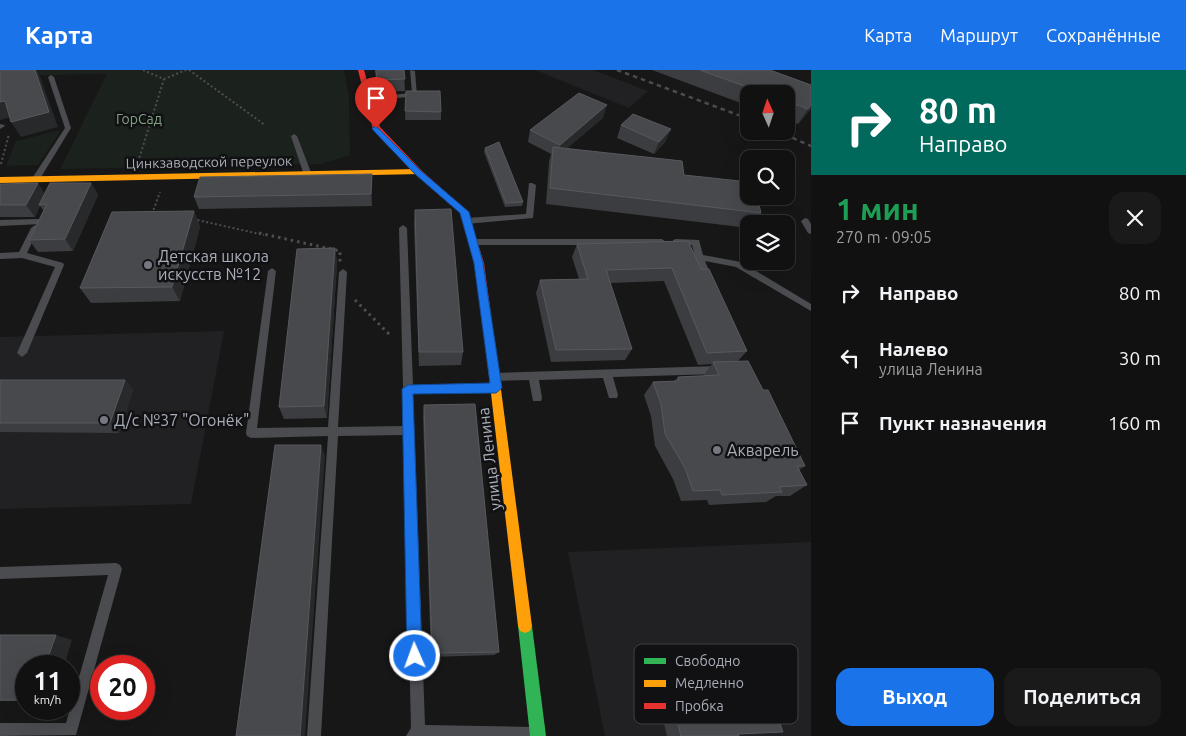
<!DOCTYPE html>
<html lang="ru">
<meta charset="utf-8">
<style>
:root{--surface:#111;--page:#1a1a1a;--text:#f1f3f6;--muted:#9c9d9f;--line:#303131;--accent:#1a73e8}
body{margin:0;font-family:Ubuntu,sans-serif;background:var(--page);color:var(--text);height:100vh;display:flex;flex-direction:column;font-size:19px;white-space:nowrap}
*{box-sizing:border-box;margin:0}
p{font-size:16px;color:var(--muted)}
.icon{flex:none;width:28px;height:28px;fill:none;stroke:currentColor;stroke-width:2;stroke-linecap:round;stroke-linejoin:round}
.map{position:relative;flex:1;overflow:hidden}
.panel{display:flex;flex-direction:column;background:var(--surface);width:375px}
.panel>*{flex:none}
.banner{background:#00695c;color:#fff;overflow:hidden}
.needle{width:32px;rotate:357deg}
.buttons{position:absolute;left:740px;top:15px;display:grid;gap:10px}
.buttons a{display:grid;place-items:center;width:55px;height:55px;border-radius:10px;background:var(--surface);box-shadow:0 5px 20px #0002,0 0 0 1px var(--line);font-size:25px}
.speed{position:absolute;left:15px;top:585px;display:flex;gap:10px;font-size:25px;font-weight:700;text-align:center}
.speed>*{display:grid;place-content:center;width:65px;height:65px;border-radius:50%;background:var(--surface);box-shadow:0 5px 20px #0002,0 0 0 1px var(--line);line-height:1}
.speed small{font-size:12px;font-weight:400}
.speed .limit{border:8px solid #d22;background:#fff;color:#111}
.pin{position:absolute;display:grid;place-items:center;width:42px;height:42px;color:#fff;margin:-51px -21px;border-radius:50% 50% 50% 0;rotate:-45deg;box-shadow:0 0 5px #0007}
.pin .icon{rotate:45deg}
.me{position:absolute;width:55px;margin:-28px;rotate:358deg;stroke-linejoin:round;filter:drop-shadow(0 0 4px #0008)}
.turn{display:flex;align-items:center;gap:18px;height:105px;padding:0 25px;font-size:22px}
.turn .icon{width:65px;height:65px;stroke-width:2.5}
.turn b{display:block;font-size:35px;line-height:42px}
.round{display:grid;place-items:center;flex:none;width:52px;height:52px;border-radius:15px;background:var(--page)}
.head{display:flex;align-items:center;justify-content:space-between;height:85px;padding:0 25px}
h1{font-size:30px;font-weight:700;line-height:38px;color:#1e9e55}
.button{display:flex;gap:10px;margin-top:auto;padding:10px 25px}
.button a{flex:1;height:58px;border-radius:15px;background:var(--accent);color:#fff;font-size:20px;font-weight:700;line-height:58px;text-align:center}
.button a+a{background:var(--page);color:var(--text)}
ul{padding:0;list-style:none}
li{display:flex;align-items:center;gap:15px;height:65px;padding:0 25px}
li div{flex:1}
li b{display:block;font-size:19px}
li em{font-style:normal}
header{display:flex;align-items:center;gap:30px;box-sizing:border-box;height:70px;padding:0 25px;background:var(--accent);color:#fff}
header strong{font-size:24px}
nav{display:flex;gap:28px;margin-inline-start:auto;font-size:18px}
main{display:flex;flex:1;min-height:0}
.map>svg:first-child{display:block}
.built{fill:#212124}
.green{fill:#1b211c}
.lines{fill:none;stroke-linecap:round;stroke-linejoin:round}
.path-far1{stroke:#4d4e52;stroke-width:2;stroke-dasharray:2 2.5;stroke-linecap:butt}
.path{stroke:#4d4e52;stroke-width:3;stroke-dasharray:2.5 4;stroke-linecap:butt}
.lane{fill:#4b4c50;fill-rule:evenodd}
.fast{fill:#30b455;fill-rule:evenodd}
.slow{fill:#ff9f0a;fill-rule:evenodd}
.jam{fill:#e5322d;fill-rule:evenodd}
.rail{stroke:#4b4c4f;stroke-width:2.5;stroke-dasharray:4.5 4;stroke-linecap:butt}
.wall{fill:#3c3d40}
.shaded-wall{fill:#28292a}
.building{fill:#48494d;stroke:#57595e}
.route{fill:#1a73e8;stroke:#114b97}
.poi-dot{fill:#757880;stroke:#111113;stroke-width:2}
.labels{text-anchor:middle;stroke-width:5;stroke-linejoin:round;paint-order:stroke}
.far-park-label{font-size:14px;fill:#7fa381;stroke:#111113}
.far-street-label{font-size:14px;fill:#a8adb8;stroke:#111113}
.poi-label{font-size:16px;fill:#a8adb8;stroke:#111113;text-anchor:start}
.street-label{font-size:16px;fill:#a8adb8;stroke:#111113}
.key{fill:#111113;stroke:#3e4045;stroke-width:1}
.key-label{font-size:14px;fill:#a8adb8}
</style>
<header>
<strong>Карта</strong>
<nav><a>Карта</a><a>Маршрут</a><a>Сохранённые</a></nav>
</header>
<main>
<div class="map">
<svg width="811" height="666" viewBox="0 0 811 666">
<rect width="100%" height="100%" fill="#171717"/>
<path class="built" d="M535 0H593L648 21 629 38Z
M224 261 191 434 0 439V267Z
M811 472V666H605L568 482Z"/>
<path class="green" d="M0 0H344L349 28 350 85 321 94 60 99 107 4 0 6Z
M61 60 38 95 6 96 16 71Z"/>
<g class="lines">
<path class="path-far1" d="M143 0 164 9 186 0
M189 0 265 55
M138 92 164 9
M1 94 9 64
M152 144 160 122
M193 149 264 165"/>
<path class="path" d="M259 163 340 181V192
M355 230 391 266"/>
<path class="lane" d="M410 0 415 1 417 26 368 31 365 29 368 27 412 23Z
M51 5 54 7 71 58 38 112H35L31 110 65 58 48 7Z
M0 54 4 55 5 56 0 59Z
M294 64 297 66 312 105 311 107H305L304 105 291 66Z
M529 113H532L536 115 533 148 466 154 462 151 466 148 526 144Z
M805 148 808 149 811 154V164L808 163 801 151Z
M38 149 41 150V154L0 156V150Z
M35 155 39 158 27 183 63 193 64 195 27 283 22 287 17 283 55 197 22 188 0 189V183L19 182 31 158Z
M403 155 407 158 413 315 496 314 499 315 501 318 499 321 496 322 413 323 425 655 532 657 537 659 538 666H406L411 658 404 365 338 366 321 666H307L328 366 251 368 247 366 246 363 268 201 272 198 276 201 257 358 328 357 339 202 343 199 347 202 338 357 404 356 399 158Z
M473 169H662L666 172 662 175H473L469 172Z
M676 169 699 170 703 185 741 192 811 234V241L736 197 705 191 713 210 712 212H706L695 187 692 175 673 174V170Z
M718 296 721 297 723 300 721 303 718 304 613 307 618 325 617 328H609L603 308 539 310 542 328 541 331H533L529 310 495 311 492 310 490 307 492 304 495 303Z
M116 493 120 495 122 499 76 665 0 666V653H66L108 505 0 509V497Z"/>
<path class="fast" d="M525 549 530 551 532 556 546 666H530L518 556 520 551Z"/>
<path class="slow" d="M418 99 421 100V104L0 113V107Z
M492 285 497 289 532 556 530 561 525 563 520 561 518 556 487 289Z"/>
<path class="jam" d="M358 0H364L380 57 421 100 468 142 484 193 497 289 496 292 492 293 487 289 474 193 460 143 415 104 373 60Z"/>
<path class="rail" d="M617 0 749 49
M777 61 811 76"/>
</g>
<path class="wall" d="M375 0H404L405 21 377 22Z
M652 0H770L811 15V39L798 54 786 50V24H749V36Z
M406 21 441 42V50H405Z
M603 48 567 78 684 105 761 143 754 154H749V158L546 134 549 92 551 84 528 72 530 60Z
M621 55 666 71 654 84 617 68Z
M485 78 523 132 522 136 505 137 484 82Z
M372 104V136L199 139 194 127Z
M91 113 98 125 73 181 38 182 29 170 44 141 40 136 35 147H0V114L45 124Z
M415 140 463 282 461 295 419 296 414 155Z
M194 141 200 157 180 231 91 233 80 218Z
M577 174 701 199 747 281 738 291 763 320 805 396 799 400 807 415 790 426H776L766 432 709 435 707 430 681 431 673 409 655 376 651 346 644 325 653 312 674 311 678 307 703 306 712 294 698 295 664 211 610 213 632 279 625 290 551 292 536 223 540 210 579 209 572 187Z
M335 178 337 193 327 348 284 349 279 337Z
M0 310H125L133 320 119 363 0 362Z
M424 335 499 582 494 585 431 587 423 347Z
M0 565 72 570 26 596V631H0Z
M666 608 738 664 739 666H667L654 611Z"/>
<path class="shaded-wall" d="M35 0H37L40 7 58 57 21 67 11 52Z
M5 31 15 46 0 50V32Z
M607 35 603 48 557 87 560 75Z
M811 35V39L798 54 808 39Z
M671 59 666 71 654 84 659 72Z
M372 104V136L371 124Z
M38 113 46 126 39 135 40 136 35 147 26 135Z
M91 113 98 125 73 181 65 169Z
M194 141 200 157 180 231 172 217Z
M335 178 337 193 327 348 324 336Z
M125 310 133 320 119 363 110 353Z
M321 375 325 386 305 666H300Z
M56 565 72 570 64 596H45Z"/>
<path class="building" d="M0 0H35L49 42 11 52 5 31 0 32Z
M376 0H404L405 9 377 10Z
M700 0H770L811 15V35L808 39 786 31V24H766Z
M406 21H440L441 42 405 41Z
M579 23 607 35 560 75 530 60Z
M633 44 671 59 659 72 621 55Z
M499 72 523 132 506 133 485 78Z
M553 77 682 91 684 105 749 112V126H757L761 143 550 118Z
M372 104 371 124 194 127 200 107Z
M38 113 26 135H0V114Z
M50 113H91L65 169 29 170 47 134 39 135Z
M451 139 463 282H419L415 140Z
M194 141 172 217 80 218 112 142Z
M688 171 701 199H709L747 281 707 283 672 198 606 200 632 279 556 280 540 210 588 209 577 174Z
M335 178 324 336 279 337 297 179Z
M748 291 763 320H768L805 396H797L807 415 779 417 782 422 722 425 720 420 693 421 685 398 665 364 661 334 653 312 679 311 678 307 719 305 713 292Z
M0 310H125L110 353H0Z
M475 334 499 582 432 583 424 335Z
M275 375H321L300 666H236Z
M0 565H56L45 596H26V630H0Z
M763 605 783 662 738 664 739 666H681L666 608Z"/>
<path class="route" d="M376 56 421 101 469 142 483 193 502 318 496 323 413 324 422 586 420 591 415 594 410 591 407 586 402 319 408 315 490 313 474 193 460 143 415 104 373 60 372 58Z"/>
<g class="poi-dot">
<circle cx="148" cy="195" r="5"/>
<circle cx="104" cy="350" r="5"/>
<circle cx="717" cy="380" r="5"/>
</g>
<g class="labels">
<g class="far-park-label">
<text x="139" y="54">ГорСад</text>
</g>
<g class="far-street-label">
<text transform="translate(209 92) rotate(-1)" y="5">Цинкзаводской переулок</text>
</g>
<g class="poi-label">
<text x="158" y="192">Детская школа<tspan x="158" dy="18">искусств №12</tspan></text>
<text x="114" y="356">Д/с №37 "Огонёк"</text>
<text x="727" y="386">Акварель</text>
</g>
<g class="street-label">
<text transform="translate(489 389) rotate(-97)" y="6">улица Ленина</text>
</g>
</g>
<rect x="634" y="574" width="164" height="80" rx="8" class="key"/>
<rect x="644" y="588" width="22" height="6" fill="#30b455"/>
<rect x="644" y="610" width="22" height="7" fill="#ff9f0a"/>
<rect x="644" y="633" width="22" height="6" fill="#e5322d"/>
<g class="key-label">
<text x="675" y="596">Свободно</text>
<text x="675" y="618">Медленно</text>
<text x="675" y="641">Пробка</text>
</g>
</svg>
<div class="buttons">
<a><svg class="needle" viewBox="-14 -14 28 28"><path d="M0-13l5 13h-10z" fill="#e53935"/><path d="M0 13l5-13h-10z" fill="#9c9d9f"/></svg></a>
<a><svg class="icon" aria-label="search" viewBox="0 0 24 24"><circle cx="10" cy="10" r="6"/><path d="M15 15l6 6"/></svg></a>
<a><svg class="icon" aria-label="layers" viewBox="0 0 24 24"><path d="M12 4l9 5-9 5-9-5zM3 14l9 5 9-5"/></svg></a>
</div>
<div class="speed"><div>11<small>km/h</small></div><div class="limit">20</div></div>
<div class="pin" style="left:376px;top:58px;background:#d93025"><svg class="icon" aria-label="arrive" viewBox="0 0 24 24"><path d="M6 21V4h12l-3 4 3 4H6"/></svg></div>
<svg class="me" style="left:415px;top:586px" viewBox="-20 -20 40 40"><circle r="17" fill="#1a73e8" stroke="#fff" stroke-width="3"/><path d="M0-11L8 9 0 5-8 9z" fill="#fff"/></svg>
</div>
<section class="panel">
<div class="banner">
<div class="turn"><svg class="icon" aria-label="right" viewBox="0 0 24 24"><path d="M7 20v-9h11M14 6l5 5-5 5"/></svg><div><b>80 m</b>Направо</div></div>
</div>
<div class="head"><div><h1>1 мин</h1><p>270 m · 09:05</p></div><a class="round"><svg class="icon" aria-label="close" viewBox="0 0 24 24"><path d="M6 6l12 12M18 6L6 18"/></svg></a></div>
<ul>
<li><svg class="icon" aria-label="right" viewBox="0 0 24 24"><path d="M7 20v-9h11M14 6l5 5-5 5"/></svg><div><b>Направо</b></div><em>80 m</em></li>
<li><svg class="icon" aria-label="left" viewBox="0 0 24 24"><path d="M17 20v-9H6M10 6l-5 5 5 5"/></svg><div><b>Налево</b><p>улица Ленина</p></div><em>30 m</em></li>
<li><svg class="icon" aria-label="arrive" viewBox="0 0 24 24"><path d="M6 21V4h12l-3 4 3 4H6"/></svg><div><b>Пункт назначения</b></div><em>160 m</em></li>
</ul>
<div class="button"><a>Выход</a><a>Поделиться</a></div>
</section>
</main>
